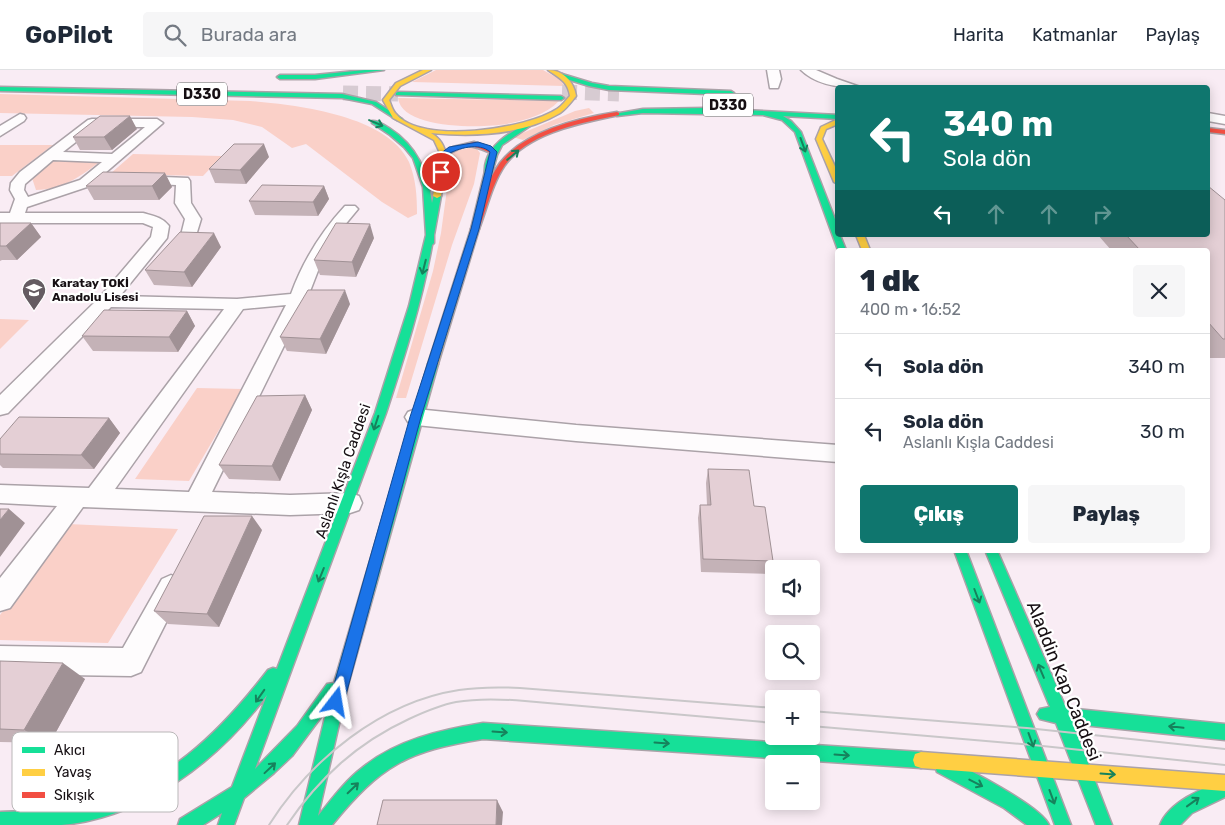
<!DOCTYPE html>
<html lang="tr">
<meta charset="utf-8">
<style>
:root{--surface:#fff;--page:#f6f6f7;--text:#1f2937;--muted:#747a83;--line:#e0e1e3;--accent:#0f766e}
body{margin:0;font-family:Rubik,sans-serif;background:var(--page);color:var(--text);height:100vh;display:flex;flex-direction:column;font-size:19px;white-space:nowrap}
*{box-sizing:border-box;margin:0}
p{font-size:16px;color:var(--muted)}
.icon{flex:none;width:28px;height:28px;fill:none;stroke:currentColor;stroke-width:2;stroke-linecap:round;stroke-linejoin:round}
.map{position:relative;flex:1;overflow:hidden}
.side{position:absolute;left:835px;top:178px;width:375px;height:305px;display:flex;flex-direction:column;background:var(--surface);border-radius:5px;box-shadow:0 2px 12px #0003}
.side>*{flex:none}
.hud{position:absolute;left:835px;top:15px;width:375px;height:152px;border-radius:5px;box-shadow:0 2px 12px #0003;background:#0f766e;color:#fff;overflow:hidden}
.controls{position:absolute;left:765px;top:490px;display:grid;gap:10px}
.controls a{display:grid;place-items:center;width:55px;height:55px;border-radius:5px;background:var(--surface);box-shadow:0 2px 12px #0003;font-size:25px}
.pin{position:absolute;display:grid;place-items:center;width:42px;height:42px;color:#fff;margin:-21px;border:2px solid #fff;border-radius:50%;box-shadow:0 1px 5px #0007}
.me{position:absolute;width:55px;margin:-28px;rotate:14deg;stroke-linejoin:round;filter:drop-shadow(0 0 4px #0008)}
.turn{display:flex;align-items:center;gap:18px;height:105px;padding:0 25px;font-size:22px}
.turn .icon{width:65px;height:65px;stroke-width:2.5}
.turn b{display:block;font-size:35px;line-height:42px}
.lanes{display:flex;align-items:center;height:48px;padding:0 25px;background:#0003;justify-content:center;gap:25px;direction:ltr}
.lanes .off{opacity:.35}
.round{display:grid;place-items:center;flex:none;width:52px;height:52px;border-radius:5px;background:var(--page)}
.overview{display:flex;align-items:center;justify-content:space-between;height:85px;padding:0 25px}
h1{font-size:30px;font-weight:800;line-height:38px}
.button{display:flex;gap:10px;margin-top:auto;padding:10px 25px}
.button a{flex:1;height:58px;border-radius:5px;background:var(--accent);color:#fff;font-size:20px;font-weight:800;line-height:58px;text-align:center}
.button a+a{background:var(--page);color:var(--text)}
ul{padding:0;list-style:none}
li{display:flex;align-items:center;gap:15px;height:65px;padding:0 25px;border-top:1px solid var(--line)}
li div{flex:1}
li b{display:block;font-size:19px}
li em{font-style:normal}
header{display:flex;align-items:center;gap:30px;box-sizing:border-box;height:70px;padding:0 25px;background:var(--surface);border-bottom:1px solid var(--line)}
header strong{font-size:24px}
nav{display:flex;gap:28px;margin-inline-start:auto;font-size:18px}
.search{width:350px;height:45px;background:var(--page);display:flex;align-items:center;gap:12px;box-sizing:border-box;padding:0 18px;border-radius:5px;color:var(--muted);font-size:19px}
.map>svg:first-child{display:block}
.green{fill:#fad0c8}
.lines{fill:none;stroke-linecap:round;stroke-linejoin:round}
.highway-tunnel{stroke:#d7cbd2;stroke-width:15;stroke-dasharray:15 8;stroke-linecap:butt}
.street-casing{stroke:#aba2a8;stroke-width:3}
.fast-casing{stroke:#aba2a8;stroke-width:3}
.slow-casing{stroke:#aba2a8;stroke-width:3}
.jam-casing{stroke:#aba2a8;stroke-width:3}
.street{fill:#fefcfd;fill-rule:evenodd}
.fast{fill:#16e098;fill-rule:evenodd}
.slow{fill:#ffcf43;fill-rule:evenodd}
.jam{fill:#f24e42;fill-rule:evenodd}
.tram{stroke:#c9c7c9;stroke-width:2}
.wall{fill:#c4b2b7}
.shaded-wall{fill:#a09195}
.building{fill:#e4cfd5;stroke:#a09195}
.oneway{stroke:#16825c}
.route{fill:#1a73e8;stroke:#114b97}
.labels{text-anchor:middle;stroke-width:4.5;stroke-linejoin:round;paint-order:stroke}
.far-poi-label{font-size:12px;font-weight:bold;fill:#160f13;stroke:#fff;text-anchor:start}
.shield{fill:#fff;stroke:#5c575a;stroke-width:1}
.shield-label{font-size:14px;font-weight:bold;fill:#160f13}
.street-label{font-size:15px;fill:#160f13;stroke:#fff}
.near-street-label{font-size:18px;fill:#160f13;stroke:#fff}
.key{fill:#fff;stroke:#b9b7b8;stroke-width:1}
.key-label{font-size:14px;fill:#160f13}
</style>
<header>
<strong>GoPilot</strong>
<div class="search"><svg class="icon" aria-label="search" viewBox="0 0 24 24"><circle cx="10" cy="10" r="6"/><path d="M15 15l6 6"/></svg>Burada ara</div>
<nav><a>Harita</a><a>Katmanlar</a><a>Paylaş</a></nav>
</header>
<div class="map">
<svg width="1225" height="755" viewBox="0 0 1225 755">
<rect width="100%" height="100%" fill="#f9ecf4"/>
<path class="green" d="M436 0H543L561 10 564 16 412 12Z
M0 24 250 31C296 35 387 45 409 92 416 109 417 126 417 144L408 148 382 132 306 74 292 78 262 57 233 50 192 47 0 43Z
M398 28 559 31C546 45 525 50 507 54 483 58 402 60 398 28Z
M589 38 594 43 554 55 523 70 513 67 575 41Z
M0 75H53L12 106H0Z
M472 77 477 79 480 83 474 114 452 175 406 328H396L433 201 441 163 452 82Z
M133 84 222 86 203 106 110 104Z
M55 89 102 90C83 105 62 120 36 120L32 108Z
M0 249 29 250 0 279Z
M197 318 243 319 189 411 135 409Z
M68 454 178 459 108 573 0 570V545Z"/>
<g class="lines">
<path class="highway-tunnel" d="M562 22 619 24
M343 23 398 24"/>
<g class="street-casing">
<path id="street" d="M767 0H779L781 9 778 18H770Z
M801 0H816L837 9 863 18C843 18 817 16 801 0Z
M1208 43 1225 46V54L1208 51Z
M20 44 24 45 26 48 24 51 0 66V56Z
M92 49H157L163 53 90 116 27 137 25 143H143C153 146 162 147 169 156L167 168 120 226 237 229 291 224C303 191 321 162 345 136H355L358 139 339 162 321 193 307 229 212 422 290 425 350 423 359 426 362 433 359 440 350 443 290 445 83 437 10 538 0 541V508L57 436 0 433V415L89 418 224 239 111 237 8 343 0 345V325L100 227 151 167 153 157 143 153H0V143H10L15 129 10 120 11 113 20 102 88 50ZM95 57H145L112 84 63 82ZM53 90 102 92 80 110 28 127 24 120 25 114ZM286 235 189 422 115 419 243 239Z
M139 106 188 108 190 111 191 133 201 149 194 172H182L180 169 185 149 175 133 176 115 134 113 132 110 134 107Z
M416 339 576 355 838 375V392L576 371 416 355 408 352 405 347 408 342Z
M171 505 180 509 184 517 141 602 131 606 0 604V576L123 578 162 509Z"/>
</g>
<g class="fast-casing">
<path id="fast" d="M365 0H384L315 9H280L277 7 280 5H315Z
M562 4 592 13 609 16 731 21 734 23 731 25 609 20 589 16 560 7Z
M0 17 342 24 376 32 402 49 397 50 372 34 342 28 0 21Z
M398 22 561 26 564 28 561 30 396 25V23Z
M707 38 838 45V49L783 46 791 51 801 62 838 157V165H840L846 180H838L795 62 782 50 763 45 643 43 617 46 614 44 643 39Z
M372 51C378 50 383 55 389 58 417 76 428 102 432 133L434 124 441 126 434 165V173L432 175C422 232 404 288 386 343L255 699 297 656 327 614 334 613 428 294 433 291 438 294 348 615 318 746C332 729 345 711 362 698 396 670 440 660 483 653L921 682 927 684 929 690 927 696 921 698 483 669C407 681 381 695 332 755H299L327 639 292 686 274 703 244 728 234 755H218L222 743 203 755H178L180 749 232 717 267 625C219 690 144 748 61 755 41 755 20 755 0 755V742C28 741 56 741 84 735 165 717 219 664 268 600L273 598 277 599 375 343 409 236 426 165 423 117 413 88 404 77 390 65 372 53Z
M525 55 530 56 502 75 497 85 492 103 485 105C482 80 506 64 525 55Z
M954 480H966L1071 755H1055Z
M985 480H997L1066 638 1225 654V670L1073 654 1112 755H1096L1056 653 1040 649 1037 644 1040 639 1050 637Z
M943 688C965 697 1041 736 1049 755H1027L1004 738 937 702 935 696 937 690Z
M1225 710V727L1192 743 1180 755H1160C1170 731 1202 719 1225 710Z"/>
</g>
<g class="slow-casing">
<path id="slow" d="M423 0H431L400 16 389 30C391 34 392 40 396 44 421 75 527 59 557 39 562 36 566 30 570 26 568 11 559 8 548 0 563 0 574 12 576 26 571 32 566 39 560 43 523 65 473 67 431 63 455 77 444 104 441 126L437 128 433 126 441 85 434 70 393 48 383 30 396 13Z
M838 49V54L826 59 822 69 838 103V114L834 112 816 69 821 57Z
M485 101 492 103 479 159 438 294 437 296H429L428 294 471 159Z
M856 165H864L870 180H862Z
M921 682 1225 705V721L921 698 915 696 913 690 915 684Z"/>
</g>
<g class="jam-casing">
<path id="jam" d="M617 42 619 43V45C582 53 529 62 505 95 492 114 487 138 479 159L472 161 471 159C479 137 486 112 500 93 524 61 579 48 617 42Z
M1208 58 1225 60V64L1208 62Z
M474 72 489 77 496 82 493 84C472 75 467 72 446 86L441 85 453 77Z"/>
</g>
<use href="#street" class="street"/>
<use href="#fast" class="fast"/>
<use href="#slow" class="slow"/>
<use href="#jam" class="jam"/>
<path class="tram" d="M811 641 1027 658 1225 679
M811 656 1033 675 1225 695
M269 755C310 690 381 632 459 620 479 617 499 617 520 618L774 638
M287 755C319 708 357 673 409 649 424 642 440 635 456 632 479 628 502 629 525 631L774 653"/>
</g>
<path class="wall" d="M137 59 112 80H80L73 67Z
M269 87 246 114 215 113 209 99Z
M165 103 172 117 159 130H94L86 116Z
M324 116 329 129 318 146 255 145 249 131Z
M1225 130V288H1208V180H1111L1098 165H1208Z
M0 153H31L41 167 17 190H2L0 191Z
M374 168 356 207 320 205 314 190Z
M221 177 192 217 154 215 145 200Z
M350 234 326 284 287 281 280 267Z
M187 241 195 256 178 282 93 281 82 266Z
M305 325 312 340 280 411 229 409 219 395Z
M109 348 120 363 94 399 3 398 0 395V369Z
M708 399 754 436 773 491 769 504 701 502 698 448 700 435H707L706 413Z
M262 460 219 557 168 554 154 541Z
M0 591 85 609 50 673 0 672Z"/>
<path class="shaded-wall" d="M130 46 137 59 112 80 104 67Z
M264 74 269 87 246 114 240 100Z
M165 103 172 117 159 130 152 116Z
M324 116 329 129 318 146 313 132Z
M31 153 41 167 17 190 6 176Z
M370 154 374 168 356 207 352 192Z
M214 163 221 177 192 217 184 202Z
M345 220 350 234 326 284 320 269Z
M187 241 195 256 178 282 169 267Z
M305 325 312 340 280 411 272 396Z
M109 348 120 363 94 399 81 385Z
M9 439 25 453 0 487V450Z
M252 446 262 460 219 557 207 544Z
M63 593 85 609 50 673 24 660Z
M497 730 503 742 502 755H496Z"/>
<path class="building" d="M100 46H130L104 67H73Z
M234 74H264L240 100 209 99Z
M103 102 165 103 152 116H86Z
M262 115 324 116 313 132 249 131Z
M1208 116 1225 130V269H1223L1208 252V180H1140L1126 165H1208Z
M0 153H31L6 176H0Z
M336 153 370 154 352 192 314 190Z
M180 162 214 163 184 202 145 200Z
M308 220H345L320 269 280 267Z
M104 240 187 241 169 267 82 266Z
M305 325 272 396 219 395 257 326Z
M19 347 109 348 81 385 0 384V369Z
M708 399 749 400 754 436 765 437 773 491 703 489 700 435H711Z
M0 439H9L0 450Z
M204 446H252L207 544 154 541Z
M0 591 63 593 24 660 0 659Z
M383 730H497L496 755H377Z"/>
<defs><path id="oneway-shaft" d="M-6 0H5M1.5-3L5.5 0L1.5 3" fill="none" stroke-width="1.6" stroke-linecap="round" stroke-linejoin="round" transform="scale(1.25)"/></defs>
<g class="oneway">
<use href="#oneway-shaft" transform="translate(376 53) rotate(23)"/>
<use href="#oneway-shaft" transform="translate(803 75) rotate(70)"/>
<use href="#oneway-shaft" transform="translate(513 85) rotate(-40)"/>
<use href="#oneway-shaft" transform="translate(424 197) rotate(104)"/>
<use href="#oneway-shaft" transform="translate(376 353) rotate(108)"/>
<use href="#oneway-shaft" transform="translate(321 505) rotate(112)"/>
<use href="#oneway-shaft" transform="translate(977 526) rotate(69)"/>
<use href="#oneway-shaft" transform="translate(1041 601) rotate(-113)"/>
<use href="#oneway-shaft" transform="translate(260 626) rotate(125)"/>
<use href="#oneway-shaft" transform="translate(1176 657) rotate(-174)"/>
<use href="#oneway-shaft" transform="translate(500 662) rotate(4)"/>
<use href="#oneway-shaft" transform="translate(1031 670) rotate(70)"/>
<use href="#oneway-shaft" transform="translate(662 673) rotate(4)"/>
<use href="#oneway-shaft" transform="translate(842 685) rotate(4)"/>
<use href="#oneway-shaft" transform="translate(270 698) rotate(-43)"/>
<use href="#oneway-shaft" transform="translate(1108 704) rotate(4)"/>
<use href="#oneway-shaft" transform="translate(976 713) rotate(27)"/>
<use href="#oneway-shaft" transform="translate(353 718) rotate(-44)"/>
<use href="#oneway-shaft" transform="translate(1052 727) rotate(70)"/>
<use href="#oneway-shaft" transform="translate(1193 732) rotate(-36)"/>
</g>
<path class="route" d="M478 72 491 76 497 82 479 159 421 347 344 632 342 637 336 639 331 637 329 632 410 347 471 159 490 82C480 72 457 78 447 85L445 102 441 104 438 102 440 84 449 77Z"/>
<defs>
<g id="school-pin" transform="scale(1.25)"><path d="M0 17L-7.5 6A9.5 9.5 0 1 1 7.5 6Z" fill="#655c62" stroke="#fff"/><path d="M0-5L7-2L0 1L-7-2ZM-4 1L0 2.5L4 1V4Q0 6-4 4Z" fill="#fff"/></g>
</defs>
<g fill-rule="evenodd">
<use href="#school-pin" x="34" y="220"/>
</g>
<g class="labels">
<g class="far-poi-label">
<text x="52" y="217">Karatay TOKİ<tspan x="52" dy="14">Anadolu Lisesi</tspan></text>
</g>
<g class="shield">
<rect x="177" y="12.5" width="50" height="23" rx="4"/>
<rect x="703" y="23.5" width="50" height="23" rx="4"/>
</g>
<g class="shield-label">
<text x="202" y="29">D330</text>
<text x="728" y="40">D330</text>
</g>
<g class="street-label">
<text transform="translate(343 401) rotate(-71)" y="5">Aslanlı Kışla Caddesi</text>
</g>
<g class="near-street-label">
<text transform="translate(1064 611) rotate(68)" y="6">Aladdin Kap Caddesi</text>
</g>
</g>
<rect x="12" y="662" width="166" height="80" rx="8" class="key"/>
<rect x="22" y="677" width="23" height="6" fill="#16e098"/>
<rect x="22" y="699" width="23" height="7" fill="#ffcf43"/>
<rect x="22" y="722" width="23" height="6" fill="#f24e42"/>
<g class="key-label">
<text x="54" y="685">Akıcı</text>
<text x="54" y="707">Yavaş</text>
<text x="54" y="730">Sıkışık</text>
</g>
</svg>
<div class="controls">
<a><svg class="icon" aria-label="sound" viewBox="0 0 24 24"><path d="M4 9h4l5-4v14l-5-4H4zM17 9q2 3 0 6"/></svg></a>
<a><svg class="icon" aria-label="search" viewBox="0 0 24 24"><circle cx="10" cy="10" r="6"/><path d="M15 15l6 6"/></svg></a>
<a>+</a>
<a>−</a>
</div>
<div class="pin" style="left:441px;top:102px;background:#d93025"><svg class="icon" aria-label="arrive" viewBox="0 0 24 24"><path d="M6 21V4h12l-3 4 3 4H6"/></svg></div>
<svg class="me" style="left:336px;top:632px" viewBox="-20 -20 40 40"><path d="M0-17L14 15 0 8-14 15z" fill="#1a73e8" stroke="#fff" stroke-width="4"/></svg>
<div class="hud">
<div class="turn"><svg class="icon" aria-label="left" viewBox="0 0 24 24"><path d="M17 20v-9H6M10 6l-5 5 5 5"/></svg><div><b>340 m</b>Sola dön</div></div>
<div class="lanes"><svg class="icon" aria-label="left" viewBox="0 0 24 24"><path d="M17 20v-9H6M10 6l-5 5 5 5"/></svg><svg class="icon off" aria-label="ahead" viewBox="0 0 24 24"><path d="M12 20V5M6 11l6-6 6 6"/></svg><svg class="icon off" aria-label="ahead" viewBox="0 0 24 24"><path d="M12 20V5M6 11l6-6 6 6"/></svg><svg class="icon off" aria-label="right" viewBox="0 0 24 24"><path d="M7 20v-9h11M14 6l5 5-5 5"/></svg></div>
</div>
<section class="side">
<div class="overview"><div><h1>1 dk</h1><p>400 m · 16:52</p></div><a class="round"><svg class="icon" aria-label="close" viewBox="0 0 24 24"><path d="M6 6l12 12M18 6L6 18"/></svg></a></div>
<ul>
<li><svg class="icon" aria-label="left" viewBox="0 0 24 24"><path d="M17 20v-9H6M10 6l-5 5 5 5"/></svg><div><b>Sola dön</b></div><em>340 m</em></li>
<li><svg class="icon" aria-label="left" viewBox="0 0 24 24"><path d="M17 20v-9H6M10 6l-5 5 5 5"/></svg><div><b>Sola dön</b><p>Aslanlı Kışla Caddesi</p></div><em>30 m</em></li>
</ul>
<div class="button"><a>Çıkış</a><a>Paylaş</a></div>
</section>
</div>
